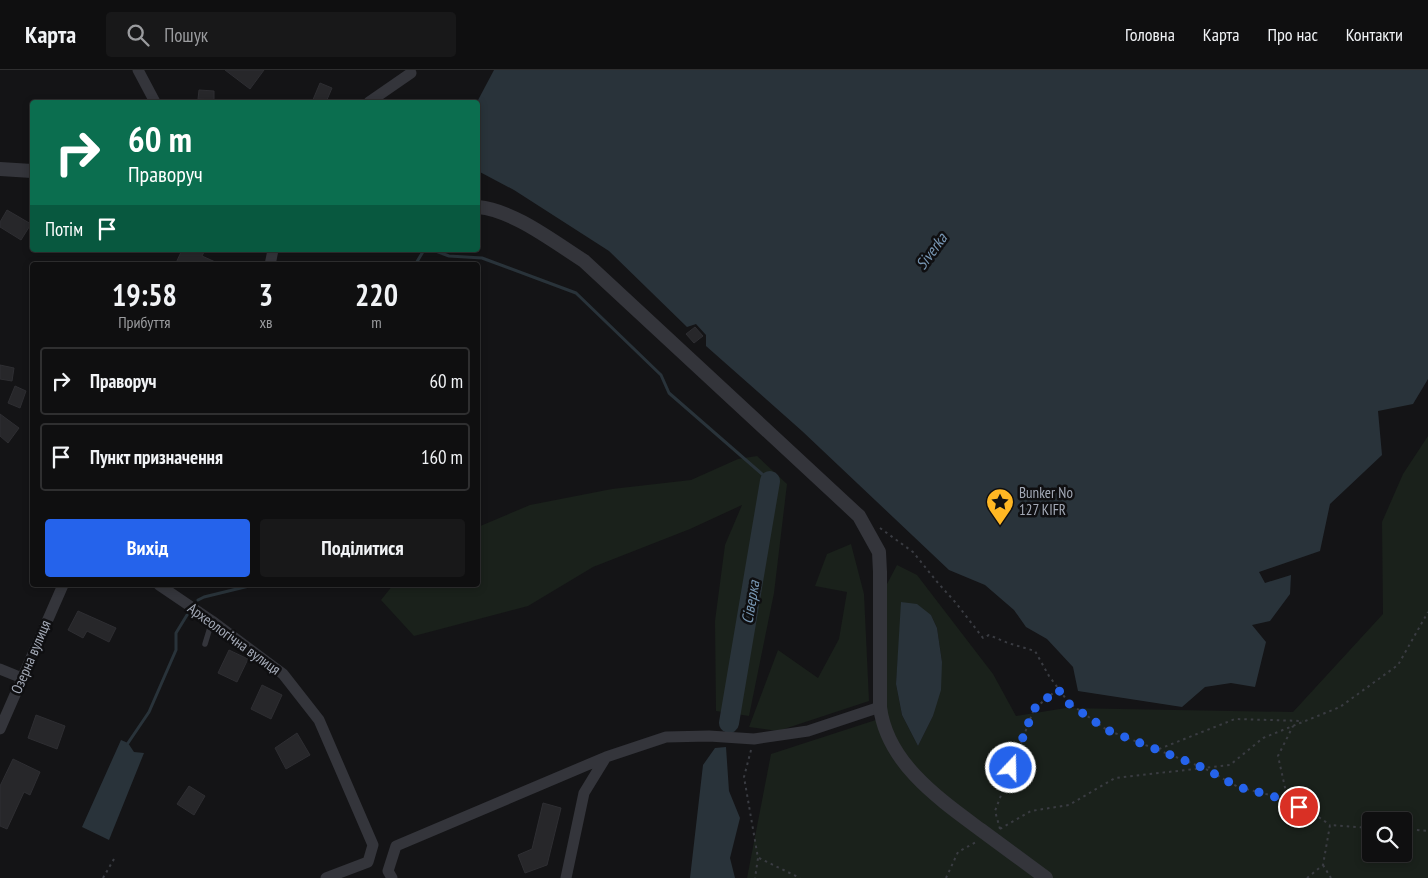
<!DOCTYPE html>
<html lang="uk">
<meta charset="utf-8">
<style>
:root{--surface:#0f0f10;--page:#181819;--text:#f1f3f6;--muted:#9b9c9f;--line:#2f2f30;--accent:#2563eb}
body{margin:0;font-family:"PT Sans Narrow",sans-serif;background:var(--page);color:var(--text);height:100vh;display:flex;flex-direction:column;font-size:19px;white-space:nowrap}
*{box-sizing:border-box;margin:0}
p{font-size:16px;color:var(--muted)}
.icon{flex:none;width:28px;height:28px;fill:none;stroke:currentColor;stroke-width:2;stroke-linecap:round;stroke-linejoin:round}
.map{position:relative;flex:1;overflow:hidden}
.details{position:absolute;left:30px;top:192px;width:450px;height:325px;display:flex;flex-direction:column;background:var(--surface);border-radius:5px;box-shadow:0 2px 8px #0003,0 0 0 1px var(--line)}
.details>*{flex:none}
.top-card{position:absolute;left:30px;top:30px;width:450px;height:152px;border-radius:5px;box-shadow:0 2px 8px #0003,0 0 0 1px var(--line);background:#0b6e4f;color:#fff;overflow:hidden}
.fabs{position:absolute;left:1362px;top:742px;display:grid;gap:10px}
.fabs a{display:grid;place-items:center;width:50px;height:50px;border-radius:5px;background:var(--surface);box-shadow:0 2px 8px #0003,0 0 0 1px var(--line);font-size:25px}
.pin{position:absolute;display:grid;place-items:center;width:42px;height:42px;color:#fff;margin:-21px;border:2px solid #fff;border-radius:50%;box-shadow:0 1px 5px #0007}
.me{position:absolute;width:55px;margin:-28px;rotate:21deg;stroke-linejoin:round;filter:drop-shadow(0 0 4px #0008)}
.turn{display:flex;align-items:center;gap:18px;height:105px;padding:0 15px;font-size:22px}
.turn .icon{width:65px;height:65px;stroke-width:2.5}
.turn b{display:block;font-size:35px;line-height:42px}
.then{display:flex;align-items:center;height:48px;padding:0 15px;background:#0003;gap:10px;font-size:19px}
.eta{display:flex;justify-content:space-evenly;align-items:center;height:85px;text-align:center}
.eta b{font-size:30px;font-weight:700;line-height:35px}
.cta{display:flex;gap:10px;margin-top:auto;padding:10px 15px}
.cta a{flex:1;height:58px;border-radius:5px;background:var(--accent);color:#fff;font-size:20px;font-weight:700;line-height:58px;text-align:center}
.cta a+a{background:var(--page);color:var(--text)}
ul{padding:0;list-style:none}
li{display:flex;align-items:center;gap:15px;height:68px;margin:0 10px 8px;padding:0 5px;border:2px solid var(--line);border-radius:5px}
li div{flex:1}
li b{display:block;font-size:19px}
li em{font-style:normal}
header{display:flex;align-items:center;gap:30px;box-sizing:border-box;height:70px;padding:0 25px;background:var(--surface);border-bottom:1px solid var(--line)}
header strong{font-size:24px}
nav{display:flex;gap:28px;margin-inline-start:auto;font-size:18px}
.search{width:350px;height:45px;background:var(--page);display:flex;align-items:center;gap:12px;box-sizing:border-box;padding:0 18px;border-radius:5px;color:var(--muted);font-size:19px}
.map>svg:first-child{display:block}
.green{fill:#1a211b;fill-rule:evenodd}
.water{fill:#29333a}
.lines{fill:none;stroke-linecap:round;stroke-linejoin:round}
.stream{stroke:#29333a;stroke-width:3}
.river{stroke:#29333a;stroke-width:20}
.building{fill:#27272a;stroke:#2e2e32}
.path{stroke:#3a3c42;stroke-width:2;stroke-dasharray:2.5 4;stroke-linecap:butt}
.service{stroke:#34353b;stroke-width:5.5}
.minor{stroke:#34353b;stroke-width:11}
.tertiary{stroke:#34353b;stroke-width:14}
.route{stroke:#2563eb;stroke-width:9;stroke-dasharray:0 16.2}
.labels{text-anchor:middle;stroke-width:5;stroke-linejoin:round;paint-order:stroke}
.poi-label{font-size:15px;fill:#a4aab7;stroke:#0f0f11;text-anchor:start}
.street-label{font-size:15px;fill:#a4aab7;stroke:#0f0f11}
.water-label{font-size:16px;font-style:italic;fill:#7998b5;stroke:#0f0f11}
</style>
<header>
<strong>Карта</strong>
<div class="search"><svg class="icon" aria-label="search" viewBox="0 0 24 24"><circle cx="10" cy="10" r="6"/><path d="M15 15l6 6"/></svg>Пошук</div>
<nav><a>Головна</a><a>Карта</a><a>Про нас</a><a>Контакти</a></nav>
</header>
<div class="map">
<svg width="1428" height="808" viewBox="0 0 1428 808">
<rect width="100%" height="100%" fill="#141416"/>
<path class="green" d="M1428 366V808H747L771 684 885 647 887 514 897 495 917 505 993 604 1016 646 1066 638 1293 642 1383 544 1382 452 1403 404ZM902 532 931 545 937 558 942 592 933 646 918 676 902 645 896 614ZM1371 751H1404V784H1371Z
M757 386 787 414 774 523 749 646 716 641 715 551 725 475 742 435 690 459 593 497 528 536 414 566 381 530 393 515H478V457L530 435 612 419 691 410 738 389Z
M851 474 864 524 869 631 778 661 749 657 778 580 818 608 839 569 847 522 815 516 827 484Z"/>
<path class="water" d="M494 0H1428V309L1413 334 1378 341 1382 385 1330 434 1320 481 1259 502 1265 513 1291 505 1290 524 1270 551 1252 555 1266 572 1255 617 1231 613 1205 617 1182 637 1078 621 1073 597 1047 569 1026 557 1014 540 985 515 949 500 802 361 706 276V265L696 254 687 257 609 181 514 120 478 101 477 32Z
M901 532 917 534 931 545 937 558 942 592 941 620 933 646 918 676 902 645 896 614Z
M121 670 128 673 134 682 144 683 109 770 82 757Z
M726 677 729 721 740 748 730 788 735 808H690L703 695 715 678Z"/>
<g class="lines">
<path class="stream" d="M433 180 449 186 482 188 576 223 661 305 669 323 770 411
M415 195 424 180
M198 530 204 527 253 515
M128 673 149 642 176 580V563L187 545"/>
<path class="river" d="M729 653 770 411"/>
</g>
<path class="building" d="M225 0H264L250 19Z
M320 13 332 18 326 32H312Z
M199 20 214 21V30L198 29Z
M7 140 31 154 21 170 0 157V152Z
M182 180H205L202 186 222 195H175Z
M695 257 703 266 694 273 686 264Z
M0 295 14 298 12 311 0 309Z
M15 316 26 321 20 338 8 333Z
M0 344 19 358 8 373 0 366Z
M78 541 116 558 109 572 87 561 83 568 68 560Z
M229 580 248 589 237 612 218 603Z
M262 615 282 625 271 649 251 639Z
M36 645 65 656 57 679 28 668Z
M297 663 310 685 286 699 275 678Z
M13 689 40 702 30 725 24 722 7 759 0 756V716Z
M189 716 205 726 194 745 177 734Z
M543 733 561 738 547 795 525 803 518 785 532 779Z"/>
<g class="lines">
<path class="path" d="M224 32 225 31
M880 458 913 482 938 513 956 533 983 568 989 565 1008 573 1035 581 1049 606 1069 633 1107 660 1204 698 1238 717 1270 725 1310 741 1330 755
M1159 679 1235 649 1303 651
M751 680 744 707 758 788 755 808
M1288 731 1278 686 1293 656
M1000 759 1031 741 1069 735 1115 708 1230 695 1263 668 1340 637 1398 595 1428 542
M1000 759 995 741 1034 639 1058 619
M1404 759 1428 761
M759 788 800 808
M1323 795 1331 808
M103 808 114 789
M946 808 958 782 976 772
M1307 808 1323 795 1330 755 1371 758"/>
<path class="service" d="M205 574 212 551"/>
<path class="minor" d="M138 0 155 32
M369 32 411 3
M270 195 273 180
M159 515 212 551 283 604 319 650 373 775 368 792 326 808
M0 599 22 608
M0 659 63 515
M392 808 388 801 396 776 606 687
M566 808 584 723 606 687 666 667 709 666 754 669 808 661 880 637"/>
<path class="tertiary" d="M0 99 32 101
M478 137C513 140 554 172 584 191L859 446 879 482 880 502V637C887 693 939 729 981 760 1003 776 1024 792 1046 808"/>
</g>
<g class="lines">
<path class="route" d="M1011 698 1034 639 1058 619 1068 633 1107 660 1204 698 1238 717 1270 725 1299 737"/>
</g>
<defs>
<g id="sight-pin" transform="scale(1.4375)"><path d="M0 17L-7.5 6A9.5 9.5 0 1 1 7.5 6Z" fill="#ffb723" stroke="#0f0f11"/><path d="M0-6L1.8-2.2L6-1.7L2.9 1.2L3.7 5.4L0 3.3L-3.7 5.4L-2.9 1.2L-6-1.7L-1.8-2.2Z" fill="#111"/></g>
</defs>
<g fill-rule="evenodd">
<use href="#sight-pin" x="1000" y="432"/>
</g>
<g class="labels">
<g class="poi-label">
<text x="1019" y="428">Bunker No<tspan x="1019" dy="17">127 KIFR</tspan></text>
</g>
<g class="street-label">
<text transform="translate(234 569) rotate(36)" y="5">Археологічна вулиця</text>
<text transform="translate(31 587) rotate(-67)" y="5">Озерна вулиця</text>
</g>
<g class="water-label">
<text transform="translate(931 181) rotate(-54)" y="6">Siverka</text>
<text transform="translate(750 532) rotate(-80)" y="6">Сіверка</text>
</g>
</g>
</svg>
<div class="fabs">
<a><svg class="icon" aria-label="search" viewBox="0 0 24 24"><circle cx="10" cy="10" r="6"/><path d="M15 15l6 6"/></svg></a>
</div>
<div class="pin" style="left:1299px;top:737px;background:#d93025"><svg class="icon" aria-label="arrive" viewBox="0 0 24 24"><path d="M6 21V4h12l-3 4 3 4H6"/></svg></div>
<svg class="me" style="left:1011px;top:698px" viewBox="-20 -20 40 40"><circle r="17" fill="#2563eb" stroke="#fff" stroke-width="3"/><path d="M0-11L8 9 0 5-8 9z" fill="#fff"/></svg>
<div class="top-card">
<div class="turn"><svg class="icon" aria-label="right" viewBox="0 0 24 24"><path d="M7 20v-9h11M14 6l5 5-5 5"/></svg><div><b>60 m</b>Праворуч</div></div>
<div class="then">Потім<svg class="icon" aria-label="arrive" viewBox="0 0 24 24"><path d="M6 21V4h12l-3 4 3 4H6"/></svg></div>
</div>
<section class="details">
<div class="eta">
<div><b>19:58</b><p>Прибуття</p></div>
<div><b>3</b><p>хв</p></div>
<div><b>220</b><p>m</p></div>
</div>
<ul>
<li><svg class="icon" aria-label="right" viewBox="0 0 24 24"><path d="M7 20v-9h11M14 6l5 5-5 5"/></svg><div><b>Праворуч</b></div><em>60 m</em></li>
<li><svg class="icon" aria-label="arrive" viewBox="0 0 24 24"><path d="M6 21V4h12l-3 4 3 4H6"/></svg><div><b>Пункт призначення</b></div><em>160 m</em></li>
</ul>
<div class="cta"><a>Вихід</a><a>Поділитися</a></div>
</section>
</div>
